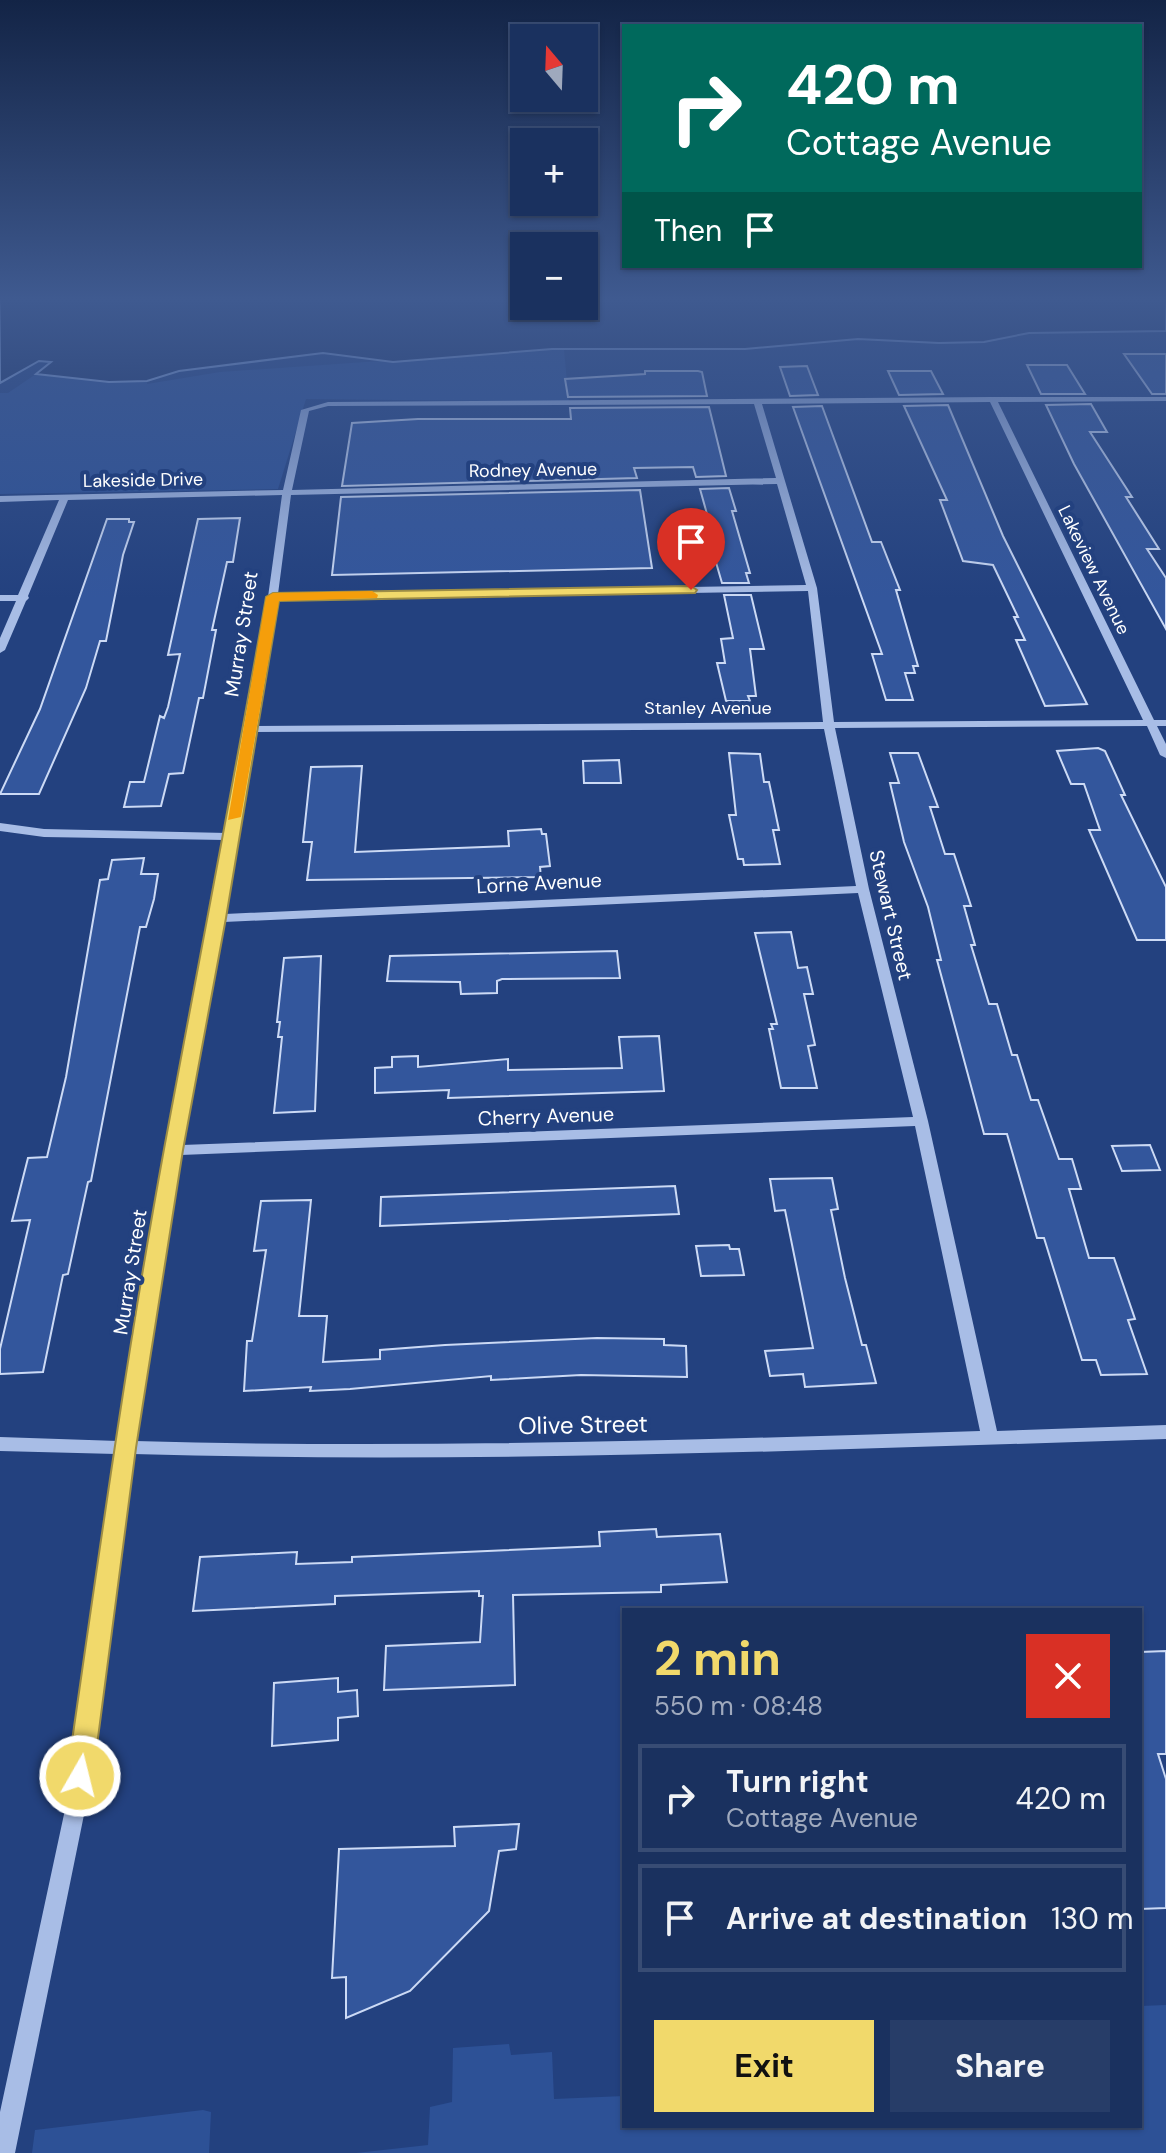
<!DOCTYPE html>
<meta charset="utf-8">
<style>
:root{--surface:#1a315f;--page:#273d68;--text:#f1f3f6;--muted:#9fa9bd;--line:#384c74;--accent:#f1d96b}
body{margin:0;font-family:"DM Sans",sans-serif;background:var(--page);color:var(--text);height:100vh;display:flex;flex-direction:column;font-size:30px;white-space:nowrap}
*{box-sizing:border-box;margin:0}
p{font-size:26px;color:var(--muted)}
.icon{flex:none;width:44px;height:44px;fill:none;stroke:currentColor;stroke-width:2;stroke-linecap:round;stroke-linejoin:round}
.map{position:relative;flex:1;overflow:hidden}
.sheet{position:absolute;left:622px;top:1608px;width:520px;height:520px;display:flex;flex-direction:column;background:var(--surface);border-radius:0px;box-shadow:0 2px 6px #0004,0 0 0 2px var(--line)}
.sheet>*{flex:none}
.top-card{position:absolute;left:622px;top:24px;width:520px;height:244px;border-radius:0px;box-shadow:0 2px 6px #0004,0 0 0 2px var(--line);background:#00695c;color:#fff;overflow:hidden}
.needle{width:52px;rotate:341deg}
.controls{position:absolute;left:510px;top:24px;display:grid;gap:16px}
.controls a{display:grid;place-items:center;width:88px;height:88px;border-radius:0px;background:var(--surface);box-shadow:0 2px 6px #0004,0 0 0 2px var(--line);font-size:40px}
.pin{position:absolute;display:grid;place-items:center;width:68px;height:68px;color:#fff;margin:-82px -34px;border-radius:50% 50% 50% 0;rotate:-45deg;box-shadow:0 0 8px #0007}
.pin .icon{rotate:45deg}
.me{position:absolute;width:88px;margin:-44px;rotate:8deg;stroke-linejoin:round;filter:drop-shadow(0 0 6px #0008)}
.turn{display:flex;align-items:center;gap:28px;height:168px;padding:0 32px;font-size:36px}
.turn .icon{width:104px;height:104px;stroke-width:2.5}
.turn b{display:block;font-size:56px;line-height:68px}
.then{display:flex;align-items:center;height:76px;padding:0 32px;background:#0003;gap:16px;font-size:30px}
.round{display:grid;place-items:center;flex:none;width:84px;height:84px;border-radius:0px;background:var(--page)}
.summary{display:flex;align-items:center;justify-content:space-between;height:136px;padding:0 32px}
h1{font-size:48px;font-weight:700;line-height:60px;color:var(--accent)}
.primary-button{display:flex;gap:16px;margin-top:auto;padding:16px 32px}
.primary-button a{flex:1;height:92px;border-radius:0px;background:var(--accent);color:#111;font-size:32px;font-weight:700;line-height:92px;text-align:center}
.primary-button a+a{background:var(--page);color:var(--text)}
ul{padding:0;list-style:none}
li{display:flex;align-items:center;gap:24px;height:108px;margin:0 16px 12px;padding:0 16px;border:4px solid var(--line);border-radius:0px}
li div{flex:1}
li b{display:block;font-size:30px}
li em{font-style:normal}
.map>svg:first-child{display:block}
.green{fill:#2d5196}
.water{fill:#182e5f;stroke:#9cb7e7;stroke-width:2}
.building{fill:#33569c;stroke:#ccdaf5;stroke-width:2}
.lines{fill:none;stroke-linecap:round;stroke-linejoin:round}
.minor{fill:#a8bde6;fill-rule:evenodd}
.route{fill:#f1d96b;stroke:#9d8d46;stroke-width:2}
.slow{fill:#f59e0b}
.labels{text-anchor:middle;stroke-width:8;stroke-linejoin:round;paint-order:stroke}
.far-street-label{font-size:18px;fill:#fff;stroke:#23417f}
.street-label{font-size:20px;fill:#fff;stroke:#23417f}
.near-street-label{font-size:24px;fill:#fff;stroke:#23417f}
</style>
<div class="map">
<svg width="1166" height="2153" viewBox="0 0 1166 2153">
<rect width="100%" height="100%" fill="#23417f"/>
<path class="green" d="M552 349 564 350 569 402 306 399 278 489 0 494V393H8L36 374 109 382 147 381V384L220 372Z
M1166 2005V2153H356L428 2145 430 2107 452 2102 453 2048 509 2044 511 2055 552 2052 554 2099 624 2096V2126H1140V2006Z
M203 2110 211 2112 209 2153H32L35 2130Z"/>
<path class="water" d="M0 297H524V306H584V297H1166V331L1029 333 984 342 939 343 858 339 745 349H552L393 362 323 353 179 371 147 381 109 382 36 374 51 362 39 361 0 383Z"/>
<path class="building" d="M1124 354H1166V394H1152Z
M1027 365H1067L1085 394H1041Z
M807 366 818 395 790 396 780 367Z
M645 371H698L702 372 707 396 568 397 565 379 645 374Z
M888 371H931L943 394 899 395Z
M1091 404 1107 432H1090L1132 497H1126L1159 549H1147L1166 578V629L1074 464 1046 405Z
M948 405 1003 536 1087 704 1045 706 1016 640H1025L1014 617H1018L993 565 963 561 940 500H947L904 406Z
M822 406 872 542H881L900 590H896L918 666H913L915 673H905L913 700H886L872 654H882L793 407Z
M709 407 726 476 696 477 693 467 634 468 637 478 342 486 352 423 418 419H571L570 408Z
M729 488 736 511H732L750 573H746L749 583H722L710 542 714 539 700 489Z
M640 490 652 568 332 575 341 497Z
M240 518 233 562H227L212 630H216L203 698H199L183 773 169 774 161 806 124 807 130 782H144L160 716 164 718 168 707 180 654 168 655 198 519Z
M107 519H129V522H134L123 555 106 641H100L86 688 39 794H0L40 709Z
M724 595H751L764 649H750L756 696H748L750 701H726L717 663H725L721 639 733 638Z
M1098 748 1105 751 1125 795H1121L1166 887V940H1137L1089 830H1100L1084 784H1071L1057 751Z
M729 753 760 754 764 782H769L779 830H773L780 864 744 865 743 859H738L729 815H736Z
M890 753H918L938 807H930L945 854H954L971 906H964L975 945H971L989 1004H997L1012 1055H1017L1031 1100H1038L1059 1159H1072L1081 1189H1069L1089 1258H1114L1135 1319 1128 1320 1147 1374 1101 1375 1096 1360H1082L1044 1238H1037L1007 1134H984L937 960H941L928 907 904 842 890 783H899Z
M619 760 621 783H584L583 761Z
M362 766 355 852 509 846 508 831 541 829 542 834H546L550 866 540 867 541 877 307 880 312 842H303L311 767Z
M144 858 141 874H158L154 899 146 927H140L91 1181 88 1182 68 1274 63 1275 43 1372 0 1374V1349L30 1220 12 1221 28 1158 47 1157 66 1077 100 880 108 879 112 860Z
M791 932 798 968 807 967 813 994H804L815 1045 808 1046 817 1088H781L769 1029H773L771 1024H777L755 933Z
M617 951 620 978 502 979 497 981V993L461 994 460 982 387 981 390 956Z
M321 956 315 1111 274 1113 282 1037H278L280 1022H277L284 958Z
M659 1036 664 1091 448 1098 449 1090 375 1093V1068L392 1067V1057L418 1056V1067L508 1059V1070L622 1068 619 1037Z
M1150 1145 1160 1170 1122 1171 1112 1146Z
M832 1178 838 1209 831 1210 845 1278 862 1345H866L876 1383 805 1387 803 1374 770 1376 765 1351 813 1348 785 1210 775 1211 770 1179Z
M675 1186 679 1214 380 1226 381 1197Z
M311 1200 299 1316H327L323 1362 380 1359V1350L445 1345 597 1338 664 1339V1345L686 1346 687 1377 581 1375 491 1380V1376L350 1389 310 1391 311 1387 244 1391 247 1341H252L266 1250 254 1251 261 1201Z
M729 1245 730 1249H739L744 1275 701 1276 696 1246Z
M656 1529 657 1537 720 1534 727 1582 661 1585V1592L513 1595 515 1685 384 1690 386 1646 480 1642 483 1596H479V1591L335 1596V1604L193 1611 200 1557 297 1552 296 1564 352 1562V1557L600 1546 599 1532Z
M1166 1651V1754H1158L1166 1779V1908L1140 1909V1652Z
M338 1678V1692L357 1690 358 1716 338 1718V1740L272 1746 274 1683Z
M519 1824 516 1849 499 1851 489 1911 410 1991 346 2018V1977L332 1978 339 1849 455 1846 454 1827Z"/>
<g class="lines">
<path class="minor" d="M992 397H1166V401L998 402 1154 720H1166V726H1157L1166 744V758L1160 755 1147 726 835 728 869 889 928 1121 997 1431 1166 1425V1439C822 1450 477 1464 133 1454L86 1805 15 2153H0V2112L66 1805 116 1454 0 1451V1437L118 1441 167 1150 225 840 44 837 0 831V823L44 829 227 833 268 597 282 495 68 500 28 596 29 598 26 601 5 650 0 653V638L16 601H0V595H18L59 500 0 502V496L283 490 301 410 328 402ZM990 402 1143 720 834 722 817 588 762 404ZM754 404 776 478 292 490 309 411 328 406ZM777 484 806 585 278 594 291 495ZM808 591 823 722 256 726 277 600ZM824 729 856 886 225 914 255 732ZM858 893 913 1117 182 1145 224 922ZM915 1126 980 1431C699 1440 416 1449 135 1441L181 1155Z"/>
</g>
<linearGradient id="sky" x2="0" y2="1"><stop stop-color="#132446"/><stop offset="0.5" stop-color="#3f5a90"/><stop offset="1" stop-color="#3f5a90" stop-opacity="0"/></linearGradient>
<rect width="1166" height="599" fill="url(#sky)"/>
<path class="route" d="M691 586 697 590 695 593 279 601 226 918 183 1150 136 1448 93 1776 89 1784 80 1788 71 1784 67 1776C97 1567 126 1357 164 1149 198 965 234 781 266 597L273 593Z"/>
<path class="slow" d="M372 591 378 595 377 598 279 601 241 817 228 820 266 597 273 593Z"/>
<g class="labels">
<g class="far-street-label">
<text transform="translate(533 470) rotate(-1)" y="6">Rodney Avenue</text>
<text transform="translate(143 480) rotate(-1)" y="6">Lakeside Drive</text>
<text transform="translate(1094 570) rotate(64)" y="6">Lakeview Avenue</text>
<text x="708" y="714">Stanley Avenue</text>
</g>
<g class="street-label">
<text transform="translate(241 634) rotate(-81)" y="7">Murray Street</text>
<text transform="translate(539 883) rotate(-3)" y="7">Lorne Avenue</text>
<text transform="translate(891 915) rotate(77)" y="7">Stewart Street</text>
<text transform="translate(546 1116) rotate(-2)" y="7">Cherry Avenue</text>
<text transform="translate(130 1272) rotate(-81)" y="7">Murray Street</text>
</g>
<g class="near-street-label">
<text transform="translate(583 1425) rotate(-1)" y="8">Olive Street</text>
</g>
</g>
</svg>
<div class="controls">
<a><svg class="needle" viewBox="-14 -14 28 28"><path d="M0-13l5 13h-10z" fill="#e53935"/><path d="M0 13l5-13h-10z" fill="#9fa9bd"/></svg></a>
<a>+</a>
<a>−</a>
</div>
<div class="pin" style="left:691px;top:590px;background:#d93025"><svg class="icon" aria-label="arrive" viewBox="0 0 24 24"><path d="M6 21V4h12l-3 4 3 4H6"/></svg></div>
<svg class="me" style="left:80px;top:1776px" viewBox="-20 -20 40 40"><circle r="17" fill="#f1d96b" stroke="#fff" stroke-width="3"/><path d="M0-11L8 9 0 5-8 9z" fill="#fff"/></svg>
<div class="top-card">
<div class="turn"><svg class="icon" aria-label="right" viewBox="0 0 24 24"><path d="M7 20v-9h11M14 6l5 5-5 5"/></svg><div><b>420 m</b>Cottage Avenue</div></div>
<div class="then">Then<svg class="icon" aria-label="arrive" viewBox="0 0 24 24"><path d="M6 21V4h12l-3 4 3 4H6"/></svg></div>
</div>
<section class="sheet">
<div class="summary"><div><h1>2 min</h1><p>550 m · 08:48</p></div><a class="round" style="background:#d93025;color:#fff"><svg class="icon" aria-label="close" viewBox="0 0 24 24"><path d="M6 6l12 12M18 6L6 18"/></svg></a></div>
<ul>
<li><svg class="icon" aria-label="right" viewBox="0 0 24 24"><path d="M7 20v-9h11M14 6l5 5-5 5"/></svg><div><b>Turn right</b><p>Cottage Avenue</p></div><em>420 m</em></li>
<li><svg class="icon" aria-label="arrive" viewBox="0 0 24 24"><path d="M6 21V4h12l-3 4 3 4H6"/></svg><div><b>Arrive at destination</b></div><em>130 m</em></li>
</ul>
<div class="primary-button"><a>Exit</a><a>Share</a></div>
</section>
</div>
